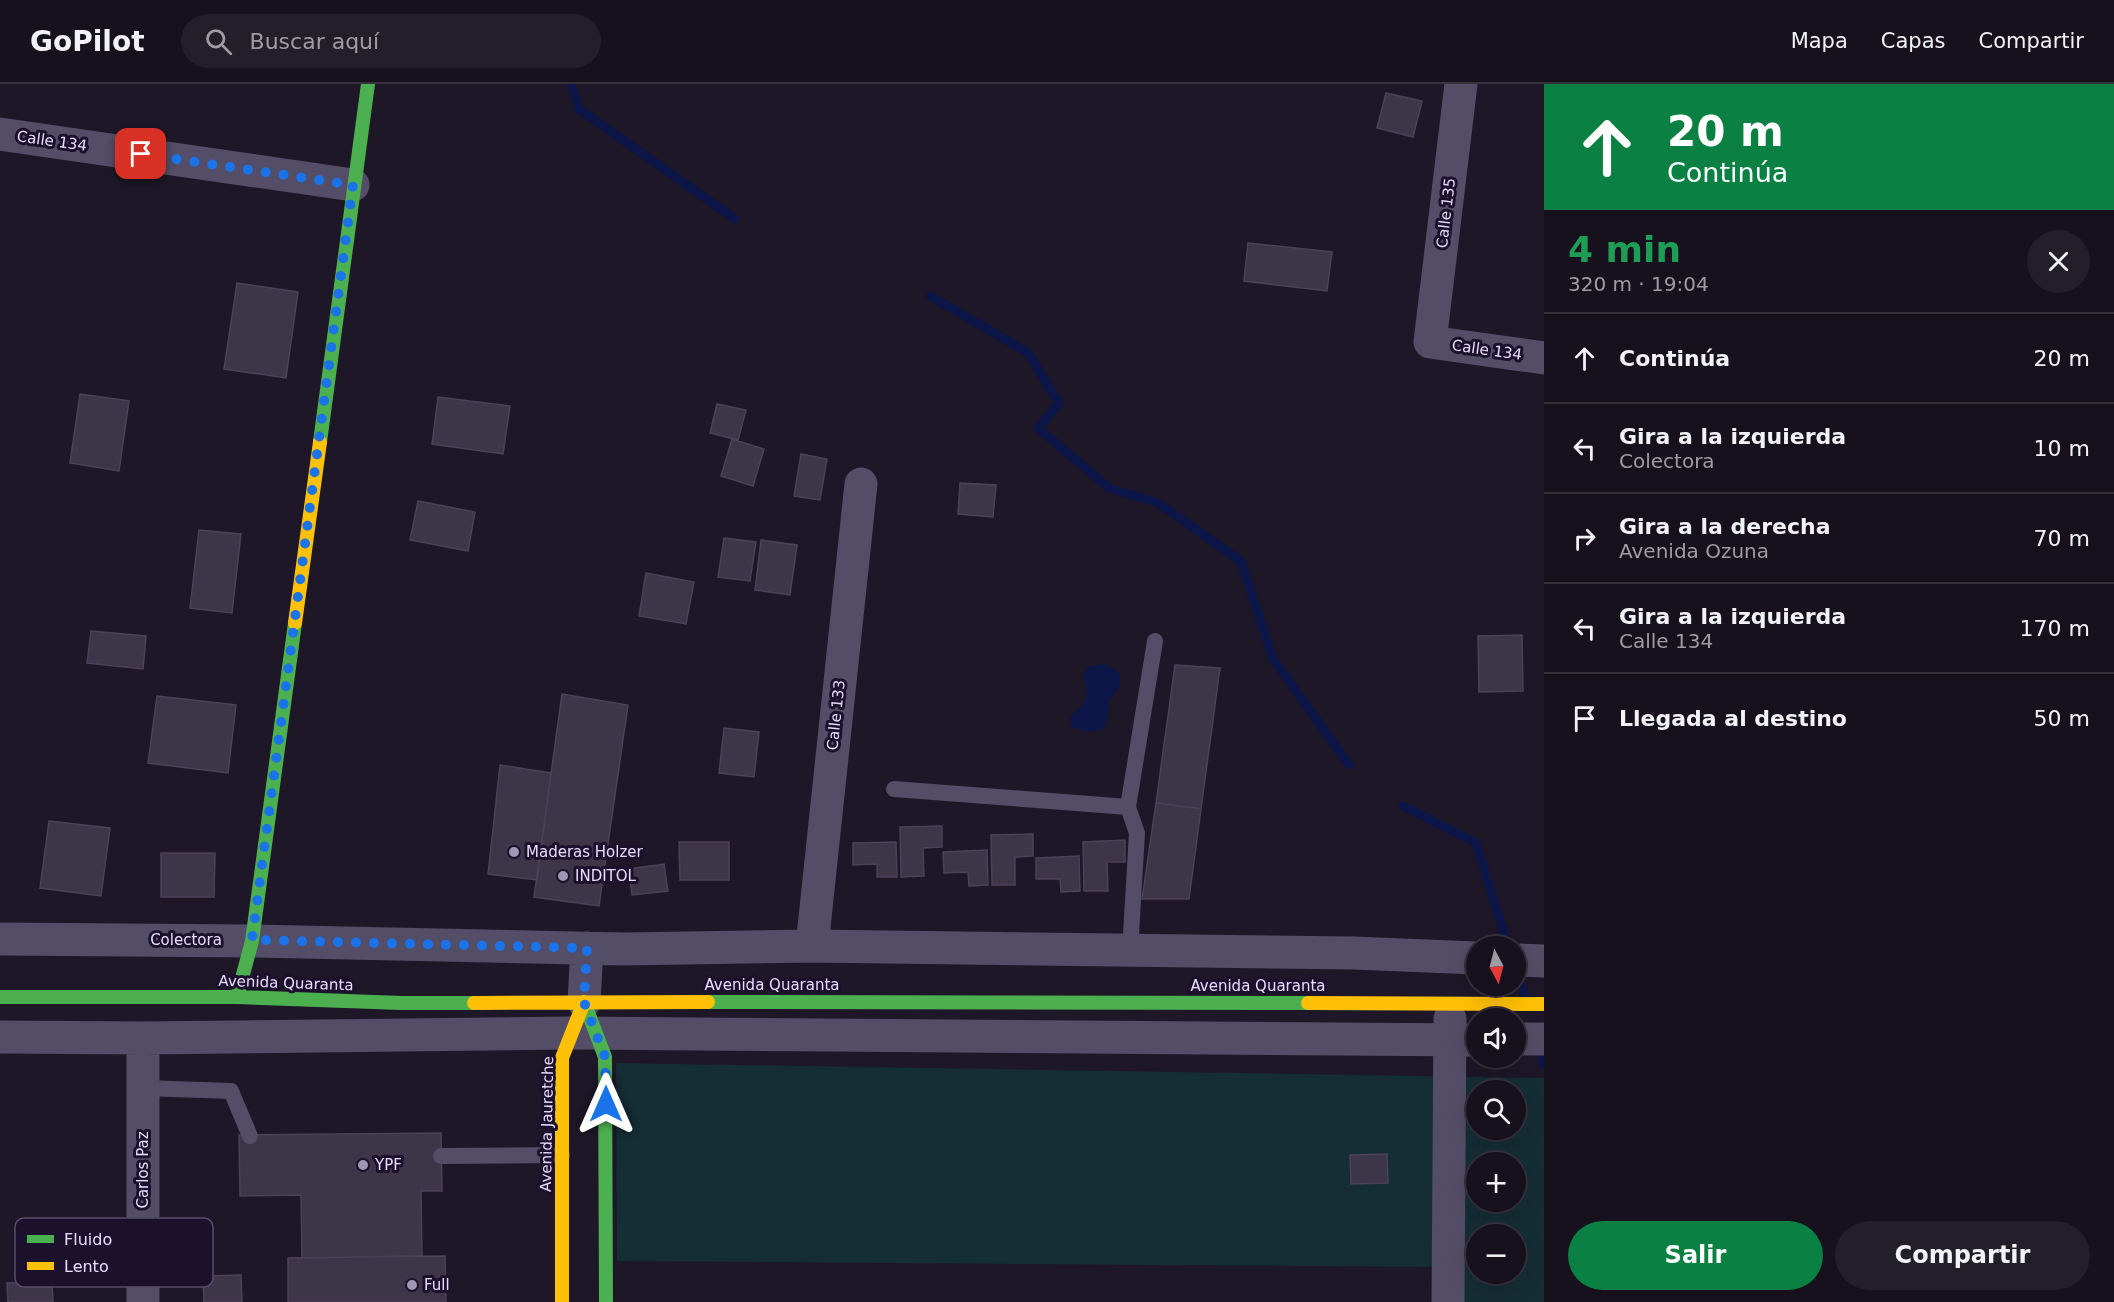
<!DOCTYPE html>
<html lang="es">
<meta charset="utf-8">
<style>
:root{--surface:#16111d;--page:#231f2a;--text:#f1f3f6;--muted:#9e9da4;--line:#35313b;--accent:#0b8043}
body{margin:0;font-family:"DejaVu Sans",sans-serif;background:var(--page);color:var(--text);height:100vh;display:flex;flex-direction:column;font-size:22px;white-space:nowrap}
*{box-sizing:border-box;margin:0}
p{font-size:20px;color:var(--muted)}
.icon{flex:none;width:33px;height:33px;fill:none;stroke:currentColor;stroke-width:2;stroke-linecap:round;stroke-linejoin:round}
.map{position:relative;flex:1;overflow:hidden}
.side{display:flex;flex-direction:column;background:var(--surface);width:570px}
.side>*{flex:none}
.banner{background:#0b8043;color:#fff;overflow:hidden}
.needle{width:39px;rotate:173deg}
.controls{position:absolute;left:1466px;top:852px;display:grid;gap:12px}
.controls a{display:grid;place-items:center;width:60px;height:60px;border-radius:50%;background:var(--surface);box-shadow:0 6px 24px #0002,0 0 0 2px var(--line);font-size:30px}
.pin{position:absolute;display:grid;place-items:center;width:51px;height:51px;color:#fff;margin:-26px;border-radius:12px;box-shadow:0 3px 9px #0006}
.me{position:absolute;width:66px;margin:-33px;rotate:0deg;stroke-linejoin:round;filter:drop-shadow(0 0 4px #0008)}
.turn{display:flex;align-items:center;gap:21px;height:126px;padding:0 24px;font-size:27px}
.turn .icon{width:78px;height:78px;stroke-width:2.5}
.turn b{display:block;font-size:42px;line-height:51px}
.round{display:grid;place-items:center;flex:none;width:63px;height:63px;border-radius:32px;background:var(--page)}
.overview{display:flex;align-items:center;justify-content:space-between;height:102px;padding:0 24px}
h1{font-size:36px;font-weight:700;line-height:45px;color:#1e9e55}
.cta{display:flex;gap:12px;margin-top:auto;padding:12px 24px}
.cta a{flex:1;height:69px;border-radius:36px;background:var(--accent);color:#fff;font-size:24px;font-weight:700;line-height:69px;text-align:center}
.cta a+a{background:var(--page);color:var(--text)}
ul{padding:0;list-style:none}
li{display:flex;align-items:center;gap:18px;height:90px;padding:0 24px;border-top:2px solid var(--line)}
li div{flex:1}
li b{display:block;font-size:22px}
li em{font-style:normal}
header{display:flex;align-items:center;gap:36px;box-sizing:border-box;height:84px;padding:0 30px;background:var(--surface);border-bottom:2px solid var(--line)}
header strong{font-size:28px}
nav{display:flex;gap:33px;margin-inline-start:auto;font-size:21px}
.search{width:420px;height:54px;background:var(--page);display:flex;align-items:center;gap:15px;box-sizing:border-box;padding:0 21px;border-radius:33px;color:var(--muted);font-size:22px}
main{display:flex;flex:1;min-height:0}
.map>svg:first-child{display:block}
.green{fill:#152d35;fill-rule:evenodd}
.water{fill:#0d1649}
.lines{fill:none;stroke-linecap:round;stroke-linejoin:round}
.stream{stroke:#0d1649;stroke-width:9}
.building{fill:#3d3648;stroke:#4b4259;stroke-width:1.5}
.lane{stroke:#534d67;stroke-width:16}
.street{stroke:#534d67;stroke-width:33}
.fast{stroke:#4caf50;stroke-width:14}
.slow{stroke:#ffc107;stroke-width:14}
.route{stroke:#1a73e8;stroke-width:10;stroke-dasharray:0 18}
.poi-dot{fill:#a098b3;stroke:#1b112d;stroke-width:2}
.labels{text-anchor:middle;stroke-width:6;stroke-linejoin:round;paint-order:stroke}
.street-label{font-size:15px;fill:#e7ddff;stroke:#1b112d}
.poi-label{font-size:15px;fill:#e7ddff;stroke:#1b112d;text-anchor:start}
.key{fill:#1b112d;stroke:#584e6c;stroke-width:1.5}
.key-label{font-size:16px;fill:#e7ddff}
</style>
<header>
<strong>GoPilot</strong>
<div class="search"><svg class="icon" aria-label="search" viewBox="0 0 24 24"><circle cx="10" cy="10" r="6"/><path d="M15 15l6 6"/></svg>Buscar aquí</div>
<nav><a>Mapa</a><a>Capas</a><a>Compartir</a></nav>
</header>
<main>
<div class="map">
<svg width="1544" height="1218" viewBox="0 0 1544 1218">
<rect width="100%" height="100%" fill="#1d1727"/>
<path class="green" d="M616 979 1544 994V1218H1442V1183L617 1177ZM1476 1006H1515V1046H1476ZM1476 1078H1515V1118H1476ZM1476 1150H1515V1190H1476Z"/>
<path class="water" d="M1102 580C1112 583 1125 589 1119 603 1116 609 1111 612 1109 619 1106 631 1110 635 1102 646 1091 649 1082 647 1071 642L1070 634C1083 619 1092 616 1083 594L1087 583Z"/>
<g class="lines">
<path class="stream" d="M571 0 579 25 735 135
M930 212 1027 268 1059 319 1038 344 1109 404 1158 419 1241 477 1273 575 1349 681
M1403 722 1476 759 1507 859
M1518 893 1525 913
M1542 972 1544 981"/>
</g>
<path class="building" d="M1386 9 1422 17 1413 53 1377 44Z
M1248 159 1332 168 1327 207 1244 197Z
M237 199 298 208 286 294 224 285Z
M80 310 129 317 119 387 70 379Z
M438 313 510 322 503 370 432 360Z
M717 320 746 326 738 356 710 349Z
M732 355 764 365 753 402 721 392Z
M801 370 827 375 820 416 794 412Z
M960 399 996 401 993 433 958 430Z
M418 417 475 428 468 467 410 456Z
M199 446 241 450 232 529 190 524Z
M724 454 756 458 750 497 718 493Z
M761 456 797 461 790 511 755 506Z
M646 489 694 498 686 540 639 532Z
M91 547 146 552 143 585 87 579Z
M1522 551 1523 607 1479 608 1478 552Z
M1175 581 1220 584 1201 725 1156 719Z
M562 610 628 621 599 822 534 813Z
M157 612 236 621 228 689 148 679Z
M724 644 759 648 754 693 719 689Z
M500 681 551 689 537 796 488 790Z
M1156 719 1201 725 1189 815H1142Z
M49 737 110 744 101 812 40 804Z
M942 742V763L923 764 924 792 901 793 900 743Z
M1033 750V772L1015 773V801H992L991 751Z
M1125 756V778H1107L1108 807H1084L1083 758Z
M679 758H729V796H680Z
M896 758 897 793H877V780L853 781V759Z
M987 766 988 801 969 802 968 788 944 789 943 768Z
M161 769H215L214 813H161Z
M1079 772 1080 807 1061 808 1060 795H1036V774Z
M664 780 668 807 632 811 629 785Z
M441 1049 442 1107H421L422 1172 302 1174 301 1111 240 1112 239 1051Z
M1387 1070 1388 1099 1351 1100 1350 1071Z
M445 1172 446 1218H288V1174Z
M241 1191 242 1218H204L203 1192Z
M52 1198 53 1218H8L7 1199Z"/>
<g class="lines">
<path class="lane" d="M894 705 1128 723
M1130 867 1137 749 1128 723 1155 557
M143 1004 231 1007 250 1052
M441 1072 562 1071"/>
<path class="street" d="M1461 0 1430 258 1544 274
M0 50 353 101
M0 855 252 857 624 865 812 862 1353 869 1476 874
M812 862 861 400
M1515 876 1544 877
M584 918 587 864
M0 953 143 954 572 949 1476 956
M1515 955H1544
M143 1218V954
M1448 1218 1450 935"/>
<path class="fast" d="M320 358 368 0
M0 913H237L401 919H474
M237 913 252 857 295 539
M584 918 605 973 606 1218
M708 918 1308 919"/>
<path class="slow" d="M295 539 320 358
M474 919 708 918
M1308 919 1544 920
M562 1218V974L584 918"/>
</g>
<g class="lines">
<path class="route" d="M141 70 353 101 252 856 587 864 584 918 605 973 606 1020"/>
</g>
<g class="poi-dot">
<circle cx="514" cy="768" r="6"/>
<circle cx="563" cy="792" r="6"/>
<circle cx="363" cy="1081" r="6"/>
<circle cx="412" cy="1201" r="6"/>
</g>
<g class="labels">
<g class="street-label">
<text transform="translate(52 57) rotate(8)" y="5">Calle 134</text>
<text transform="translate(1446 129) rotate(-83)" y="5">Calle 135</text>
<text transform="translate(1487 266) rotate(8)" y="5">Calle 134</text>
<text transform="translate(836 631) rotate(-84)" y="5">Calle 133</text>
<text x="186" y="861">Colectora</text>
<text transform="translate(286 899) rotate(2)" y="5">Avenida Quaranta</text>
<text x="772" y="906">Avenida Quaranta</text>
<text x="1258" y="907">Avenida Quaranta</text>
<text transform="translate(547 1040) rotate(-89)" y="5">Avenida Jauretche</text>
<text transform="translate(143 1086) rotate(-90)" y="5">Carlos Paz</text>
</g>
<g class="poi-label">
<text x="526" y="773">Maderas Holzer</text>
<text x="575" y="797">INDITOL</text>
<text x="375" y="1086">YPF</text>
<text x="424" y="1206">Full</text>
</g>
</g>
<rect x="15" y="1134" width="198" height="69" rx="9" class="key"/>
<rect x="27" y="1151" width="27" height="8" fill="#4caf50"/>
<rect x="27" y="1178" width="27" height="8" fill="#ffc107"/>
<g class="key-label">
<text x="64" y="1161">Fluido</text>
<text x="64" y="1188">Lento</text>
</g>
</svg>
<div class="controls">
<a><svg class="needle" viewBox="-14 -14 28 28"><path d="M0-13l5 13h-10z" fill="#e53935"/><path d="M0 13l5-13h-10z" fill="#9e9da4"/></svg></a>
<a><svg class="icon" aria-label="sound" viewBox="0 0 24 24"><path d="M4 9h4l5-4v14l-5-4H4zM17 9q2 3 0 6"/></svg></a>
<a><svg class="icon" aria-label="search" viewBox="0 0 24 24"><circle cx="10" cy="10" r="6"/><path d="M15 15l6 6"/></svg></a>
<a>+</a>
<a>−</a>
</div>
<div class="pin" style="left:141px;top:70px;background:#d93025"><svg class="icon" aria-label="arrive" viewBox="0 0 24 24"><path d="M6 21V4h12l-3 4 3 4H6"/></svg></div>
<svg class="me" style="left:606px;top:1020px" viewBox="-20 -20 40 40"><path d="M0-17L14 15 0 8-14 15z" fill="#1a73e8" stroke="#fff" stroke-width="4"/></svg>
</div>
<section class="side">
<div class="banner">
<div class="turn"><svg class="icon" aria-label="ahead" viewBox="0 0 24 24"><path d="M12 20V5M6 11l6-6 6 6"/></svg><div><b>20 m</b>Continúa</div></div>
</div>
<div class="overview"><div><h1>4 min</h1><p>320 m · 19:04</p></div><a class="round"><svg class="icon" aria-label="close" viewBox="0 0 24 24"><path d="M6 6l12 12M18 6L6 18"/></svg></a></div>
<ul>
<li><svg class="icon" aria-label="ahead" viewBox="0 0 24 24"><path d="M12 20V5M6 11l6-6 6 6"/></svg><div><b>Continúa</b></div><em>20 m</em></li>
<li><svg class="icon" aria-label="left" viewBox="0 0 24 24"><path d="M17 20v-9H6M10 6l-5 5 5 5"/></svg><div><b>Gira a la izquierda</b><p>Colectora</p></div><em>10 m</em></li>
<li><svg class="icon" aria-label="right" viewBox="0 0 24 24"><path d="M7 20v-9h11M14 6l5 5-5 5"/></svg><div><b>Gira a la derecha</b><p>Avenida Ozuna</p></div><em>70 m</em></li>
<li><svg class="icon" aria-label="left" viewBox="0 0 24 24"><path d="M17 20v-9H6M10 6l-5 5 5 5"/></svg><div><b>Gira a la izquierda</b><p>Calle 134</p></div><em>170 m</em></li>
<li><svg class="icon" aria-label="arrive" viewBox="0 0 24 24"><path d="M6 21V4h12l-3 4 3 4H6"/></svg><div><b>Llegada al destino</b></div><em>50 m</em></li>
</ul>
<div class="cta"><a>Salir</a><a>Compartir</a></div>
</section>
</main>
